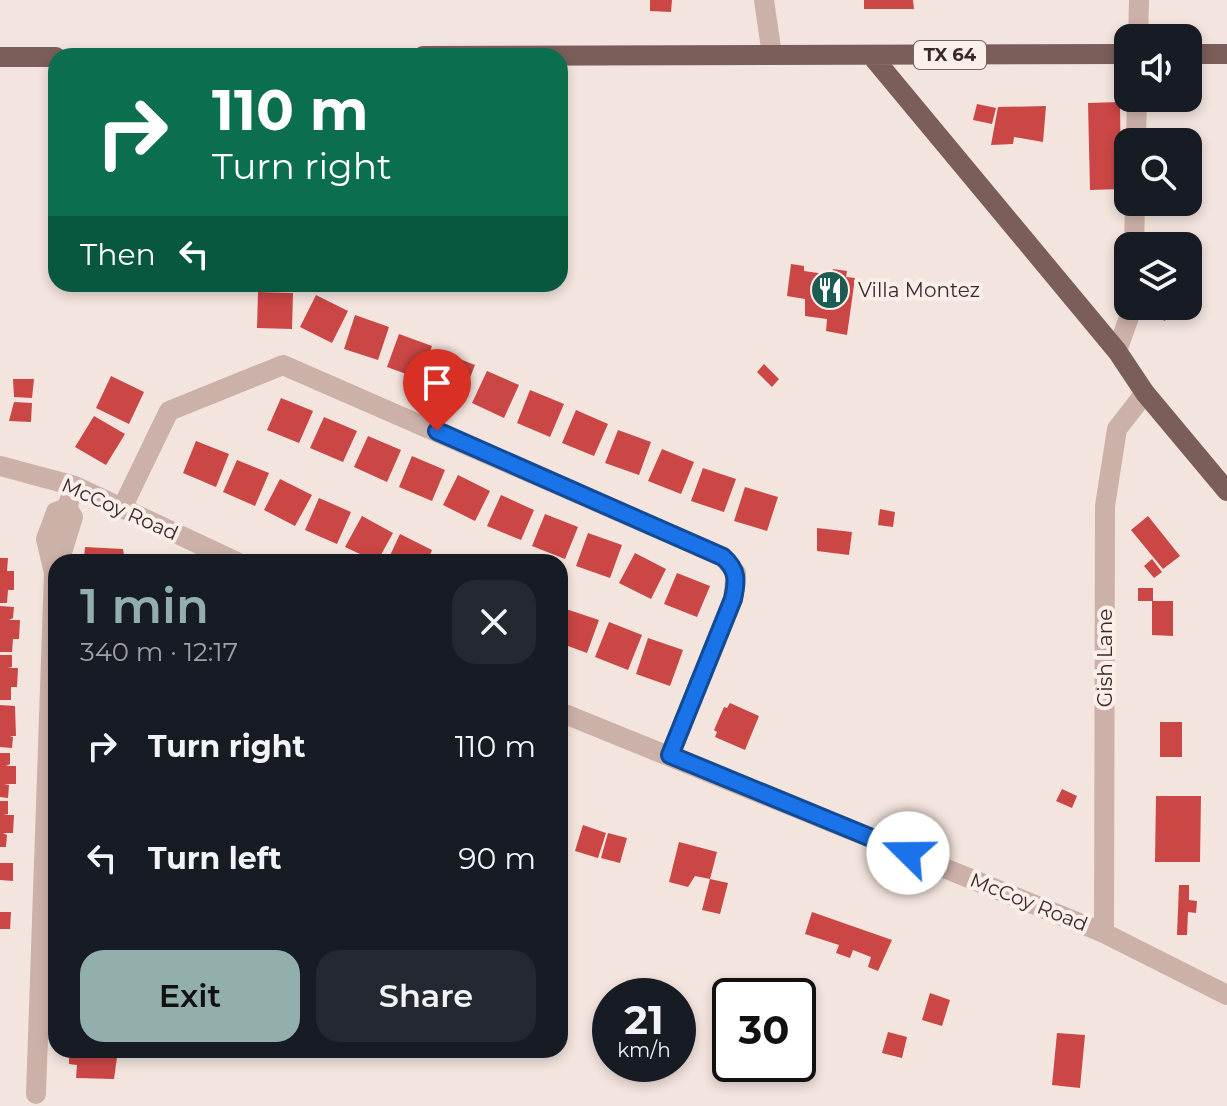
<!DOCTYPE html>
<meta charset="utf-8">
<style>
:root{--surface:#171b24;--page:#242831;--text:#f1f3f6;--muted:#9ea1a6;--accent:#92afac}
body{margin:0;font-family:Montserrat,sans-serif;background:var(--page);color:var(--text);height:100vh;display:flex;flex-direction:column;font-size:30px;white-space:nowrap}
*{box-sizing:border-box;margin:0}
p{font-size:26px;color:var(--muted)}
.icon{flex:none;width:44px;height:44px;fill:none;stroke:currentColor;stroke-width:2;stroke-linecap:round;stroke-linejoin:round}
.map{position:relative;flex:1;overflow:hidden}
.sheet{position:absolute;left:48px;top:554px;width:520px;height:504px;display:flex;flex-direction:column;background:var(--surface);border-radius:24px;box-shadow:0 4px 12px #0003}
.sheet>*{flex:none}
.hud{position:absolute;left:48px;top:48px;width:520px;height:244px;border-radius:24px;box-shadow:0 4px 12px #0003;background:#0b6e4f;color:#fff;overflow:hidden}
.buttons{position:absolute;left:1114px;top:24px;display:grid;gap:16px}
.buttons a{display:grid;place-items:center;width:88px;height:88px;border-radius:16px;background:var(--surface);box-shadow:0 4px 12px #0003;font-size:40px}
.speed{position:absolute;left:592px;top:978px;display:flex;gap:16px;font-size:40px;font-weight:700;text-align:center}
.speed>*{display:grid;place-content:center;width:104px;height:104px;border-radius:50%;background:var(--surface);box-shadow:0 4px 12px #0003;line-height:1}
.speed small{font-size:20px;font-weight:400}
.speed .limit{border:4px solid #111;border-radius:12px;background:#fff;color:#111}
.pin{position:absolute;display:grid;place-items:center;width:68px;height:68px;color:#fff;margin:-82px -34px;border-radius:50% 50% 50% 0;rotate:-45deg;box-shadow:0 0 8px #0007}
.pin .icon{rotate:45deg}
.me{position:absolute;width:88px;margin:-44px;rotate:292deg;stroke-linejoin:round;filter:drop-shadow(0 0 6px #0008)}
.turn{display:flex;align-items:center;gap:28px;height:168px;padding:0 32px;font-size:36px}
.turn .icon{width:104px;height:104px;stroke-width:2.5}
.turn b{display:block;font-size:56px;line-height:68px}
.then{display:flex;align-items:center;height:76px;padding:0 32px;background:#0003;gap:16px;font-size:30px}
.round{display:grid;place-items:center;flex:none;width:84px;height:84px;border-radius:24px;background:var(--page)}
.summary{display:flex;align-items:center;justify-content:space-between;height:136px;padding:0 32px}
h1{font-size:48px;font-weight:600;line-height:60px;color:var(--accent)}
.cta{display:flex;gap:16px;margin-top:auto;padding:16px 32px}
.cta a{flex:1;height:92px;border-radius:24px;background:var(--accent);color:#111;font-size:32px;font-weight:600;line-height:92px;text-align:center}
.cta a+a{background:var(--page);color:var(--text)}
ul{padding:0;list-style:none}
li{display:flex;align-items:center;gap:24px;height:112px;padding:0 32px}
li div{flex:1}
li b{display:block;font-size:30px}
li em{font-style:normal}
.map>svg:first-child{display:block}
.building{fill:#ca4745}
.lines{fill:none;stroke-linecap:round;stroke-linejoin:round}
.minor{stroke:#ccb1a9;stroke-width:20}
.major{stroke:#7b5d5a;stroke-width:20}
.route-casing{stroke:#114b97;stroke-width:20}
.route{stroke:#1a73e8;stroke-width:14}
.labels{text-anchor:middle;stroke-width:8;stroke-linejoin:round;paint-order:stroke}
.shield{fill:#fbefea;stroke:#736563;stroke-width:2}
.shield-label{font-size:18px;font-weight:bold;fill:#392a29}
.poi-label{font-size:20px;fill:#392a29;stroke:#fbefea;text-anchor:start}
.street-label{font-size:20px;fill:#392a29;stroke:#fbefea}
</style>
<div class="map">
<svg width="1227" height="1106" viewBox="0 0 1227 1106">
<rect width="100%" height="100%" fill="#f3e4dd"/>
<path class="building" d="M650 0H672L671 12 650 11Z
M864 0H913L914 9H864Z
M1120 102 1121 189 1090 190 1088 103Z
M977 104 996 108 992 124 973 120Z
M1046 106 1043 142 1014 137 1013 144 991 145 998 107Z
M791 264 804 266V271L832 275 833 269 847 271 846 277 855 278 847 335 826 331 827 319 805 316V299L787 296Z
M1197 290 1202 301 1164 321 1157 306H1188V294Z
M258 292 293 293 292 329 257 328Z
M316 295 348 311 332 343 300 327Z
M355 315 389 327 378 360 344 349Z
M399 334 432 346 420 379 387 367Z
M442 352 475 365 462 398 429 385Z
M764 364 779 379 772 387 757 372Z
M487 371 519 385 504 418 472 403Z
M111 376 144 392 129 424 96 408Z
M13 379H34L32 398 14 397Z
M530 390 564 404 550 437 517 423Z
M281 398 313 411 299 443 267 430Z
M14 402 32 403 31 422 9 421Z
M576 410 608 424 594 456 562 443Z
M94 416 125 434 106 465 75 447Z
M324 417 357 431 343 462 310 448Z
M618 430 651 442 639 475 605 463Z
M368 436 401 450 387 482 354 467Z
M196 441 229 454 216 487 183 473Z
M662 449 694 462 681 494 648 481Z
M412 456 445 470 432 501 399 487Z
M237 460 269 473 255 506 223 492Z
M703 468 736 479 724 512 691 501Z
M458 475 490 491 475 521 443 505Z
M280 479 312 495 295 526 264 510Z
M745 487 778 497 767 531 734 521Z
M501 495 534 510 521 540 487 526Z
M319 498 351 512 337 544 305 530Z
M880 509 895 512 893 527 878 525Z
M545 514 578 527 565 559 532 546Z
M362 516 393 533 377 562 345 547Z
M1148 516 1180 556 1163 569 1131 530Z
M817 528 852 532 849 555 817 551Z
M588 533 622 545 610 578 576 566Z
M400 534 432 550 427 562H387Z
M85 547 123 549 125 562H80L84 558Z
M635 553 666 569 651 599 619 583Z
M0 558H8L7 571H14V590H8L7 603H0Z
M1152 559 1162 572 1154 578 1144 566Z
M677 573 710 586 697 617 664 604Z
M1138 588H1153V601H1173V636L1152 635V601H1138Z
M0 606 14 607 13 618 9 620H20L19 639H13L12 652H0Z
M563 608 599 620 587 653 560 643Z
M609 622 642 635 628 670 595 657Z
M648 638 683 650 670 686 636 674Z
M0 655H12V667L8 668H18L17 687H11V700H0Z
M730 703 759 716 745 750 715 737 717 732 714 730 724 707 727 708Z
M0 705 15 706 16 736H10L13 737 12 748 0 747Z
M1160 722H1182V757H1160Z
M0 753H10V764L6 766H16V784H4L9 785 8 798 0 797Z
M1062 789 1077 796 1072 808 1056 801Z
M1156 796H1201L1200 862H1155Z
M0 801H8V814L3 815H14L13 833H3L7 835 6 847H0Z
M583 825 606 833 598 858 575 851Z
M608 833 627 838 620 863 601 858Z
M679 842 717 852 710 879 695 876 688 887 669 882Z
M0 863H13V881L0 880Z
M710 879 728 883 720 914 702 910Z
M1179 885H1189V900L1197 901 1196 913 1188 912 1187 935H1177Z
M0 912H11L10 929H0Z
M812 912 892 940 878 971 868 967 871 957 853 950 850 958 836 953 839 945 805 934Z
M724 982 745 984 743 996 722 999Z
M930 993 950 1000 942 1026 922 1020Z
M888 1032 907 1037 902 1058 882 1053Z
M1057 1033 1085 1035 1080 1088 1052 1085Z
M69 1050H118L114 1079 76 1078 77 1065 69 1064Z"/>
<g class="lines">
<path class="minor" d="M764 0 772 55
M1138 38 1139 0
M1136 142 1137 98
M1134 246 1135 202
M1117 351 1133 306
M0 466 75 486 237 562
M122 508 169 411 283 365 723 557 736 573 733 599 670 755
M59 562 73 517 67 508 70 499
M560 712 1104 933 1227 995
M1104 933 1105 506 1117 429 1145 393
M36 1094 54 573 46 539 56 512 67 508"/>
<path class="major" d="M1188 54H1227
M871 55 1117 351 1145 393 1227 491
M423 56 1128 54
M0 57H56"/>
</g>
<g class="lines">
<g class="route-casing">
<path id="route" d="M437 431 723 557C738 570 737 581 733 599L670 755 908 853"/>
</g>
<use href="#route" class="route"/>
</g>
<defs>
<g id="restaurant-disc" transform="scale(2)"><circle r="9.5" fill="#1d5c52" stroke="#fbefea"/><path d="M-5-6h1v4h1v-4h1v4h1v-4h1v5L-1.5 .5V6h-2V.5L-5-1ZM5-6V6H3V1.5H1.5Q1.5-4 5-6Z" fill="#fff"/></g>
</defs>
<g fill-rule="evenodd">
<use href="#restaurant-disc" x="830" y="290"/>
</g>
<g class="labels">
<rect class="shield" x="914" y="41" width="72" height="28" rx="6"/>
<g class="shield-label">
<text x="950" y="61">TX 64</text>
</g>
<g class="poi-label">
<text x="858" y="297">Villa Montez</text>
</g>
<g class="street-label">
<text transform="translate(120 509) rotate(24)" y="7">McCoy Road</text>
<text transform="translate(1105 658) rotate(-90)" y="7">Gish Lane</text>
<text transform="translate(1029 902) rotate(22)" y="7">McCoy Road</text>
</g>
</g>
</svg>
<div class="buttons">
<a><svg class="icon" aria-label="sound" viewBox="0 0 24 24"><path d="M4 9h4l5-4v14l-5-4H4zM17 9q2 3 0 6"/></svg></a>
<a><svg class="icon" aria-label="search" viewBox="0 0 24 24"><circle cx="10" cy="10" r="6"/><path d="M15 15l6 6"/></svg></a>
<a><svg class="icon" aria-label="layers" viewBox="0 0 24 24"><path d="M12 4l9 5-9 5-9-5zM3 14l9 5 9-5"/></svg></a>
</div>
<div class="speed"><div>21<small>km/h</small></div><div class="limit">30</div></div>
<div class="pin" style="left:437px;top:431px;background:#d93025"><svg class="icon" aria-label="arrive" viewBox="0 0 24 24"><path d="M6 21V4h12l-3 4 3 4H6"/></svg></div>
<svg class="me" style="left:908px;top:853px" viewBox="-20 -20 40 40"><circle r="19" fill="#fff"/><path d="M0-13L10 11 0 6-10 11z" fill="#1a73e8"/></svg>
<div class="hud">
<div class="turn"><svg class="icon" aria-label="right" viewBox="0 0 24 24"><path d="M7 20v-9h11M14 6l5 5-5 5"/></svg><div><b>110 m</b>Turn right</div></div>
<div class="then">Then<svg class="icon" aria-label="left" viewBox="0 0 24 24"><path d="M17 20v-9H6M10 6l-5 5 5 5"/></svg></div>
</div>
<section class="sheet">
<div class="summary"><div><h1>1 min</h1><p>340 m · 12:17</p></div><a class="round"><svg class="icon" aria-label="close" viewBox="0 0 24 24"><path d="M6 6l12 12M18 6L6 18"/></svg></a></div>
<ul>
<li><svg class="icon" aria-label="right" viewBox="0 0 24 24"><path d="M7 20v-9h11M14 6l5 5-5 5"/></svg><div><b>Turn right</b></div><em>110 m</em></li>
<li><svg class="icon" aria-label="left" viewBox="0 0 24 24"><path d="M17 20v-9H6M10 6l-5 5 5 5"/></svg><div><b>Turn left</b></div><em>90 m</em></li>
</ul>
<div class="cta"><a>Exit</a><a>Share</a></div>
</section>
</div>
